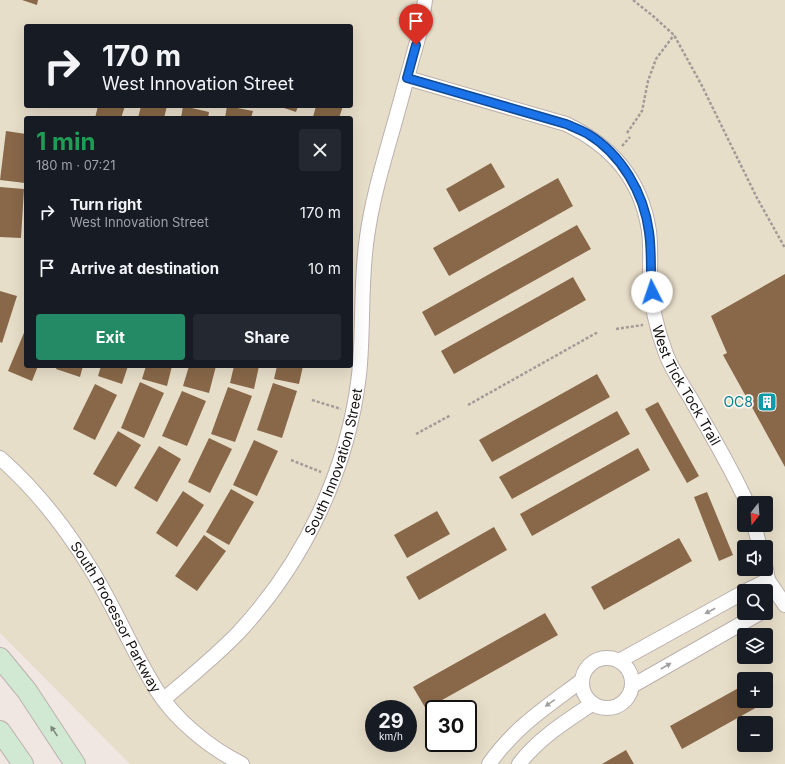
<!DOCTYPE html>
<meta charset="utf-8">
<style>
:root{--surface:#171b24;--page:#242831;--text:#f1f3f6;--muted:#9ea1a6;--accent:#248a65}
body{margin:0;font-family:Inter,sans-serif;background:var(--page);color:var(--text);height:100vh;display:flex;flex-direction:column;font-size:15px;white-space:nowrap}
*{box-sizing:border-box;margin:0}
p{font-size:13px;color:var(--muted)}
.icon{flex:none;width:22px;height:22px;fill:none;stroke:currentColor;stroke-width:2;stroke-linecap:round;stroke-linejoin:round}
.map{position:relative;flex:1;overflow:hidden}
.panel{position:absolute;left:24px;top:116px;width:329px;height:252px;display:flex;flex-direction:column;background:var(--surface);border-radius:4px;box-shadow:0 4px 16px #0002}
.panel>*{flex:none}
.hud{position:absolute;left:24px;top:24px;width:329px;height:84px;border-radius:4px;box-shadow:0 4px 16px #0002;background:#171b24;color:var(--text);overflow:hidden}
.needle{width:26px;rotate:197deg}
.controls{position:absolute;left:737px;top:496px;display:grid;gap:8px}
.controls a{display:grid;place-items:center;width:36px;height:36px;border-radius:4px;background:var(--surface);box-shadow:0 4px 16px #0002;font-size:20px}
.speed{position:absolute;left:365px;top:700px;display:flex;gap:8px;font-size:20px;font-weight:700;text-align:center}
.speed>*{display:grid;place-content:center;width:52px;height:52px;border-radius:50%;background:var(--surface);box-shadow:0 4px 16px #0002;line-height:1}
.speed small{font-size:10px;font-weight:400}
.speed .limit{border:2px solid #111;border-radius:6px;background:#fff;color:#111}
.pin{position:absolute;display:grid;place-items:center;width:34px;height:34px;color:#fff;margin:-41px -17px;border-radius:50% 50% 50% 0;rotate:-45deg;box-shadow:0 0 4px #0007}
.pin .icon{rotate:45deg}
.me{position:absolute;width:44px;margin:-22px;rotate:356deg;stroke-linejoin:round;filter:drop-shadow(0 0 3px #0008)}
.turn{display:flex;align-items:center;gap:14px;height:84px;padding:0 12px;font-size:18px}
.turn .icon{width:52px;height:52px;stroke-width:2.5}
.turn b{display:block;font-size:28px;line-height:34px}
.round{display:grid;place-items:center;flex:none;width:42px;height:42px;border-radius:4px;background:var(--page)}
.overview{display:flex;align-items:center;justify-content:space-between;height:68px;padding:0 12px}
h1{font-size:24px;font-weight:700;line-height:30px;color:#1e9e55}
.action{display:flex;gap:8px;margin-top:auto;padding:8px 12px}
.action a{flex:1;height:46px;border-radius:4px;background:var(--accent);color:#fff;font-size:16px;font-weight:700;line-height:46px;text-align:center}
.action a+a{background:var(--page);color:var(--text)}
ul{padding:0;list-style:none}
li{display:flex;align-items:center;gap:12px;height:56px;padding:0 12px}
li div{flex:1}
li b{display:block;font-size:15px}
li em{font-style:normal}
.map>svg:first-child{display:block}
.industrial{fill:#e7dec9;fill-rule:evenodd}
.building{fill:#896849}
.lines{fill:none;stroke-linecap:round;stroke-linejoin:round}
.minor-casing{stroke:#bbb1ae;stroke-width:16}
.secondary-casing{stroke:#bbb1ae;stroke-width:22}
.path{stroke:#a39b98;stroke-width:2.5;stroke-dasharray:3 2;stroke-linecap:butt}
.minor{stroke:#fff;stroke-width:14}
.secondary{stroke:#d1e9d3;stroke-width:20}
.oneway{fill:#a1a09f}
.oneway2{fill:#7c887b}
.route-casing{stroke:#114b97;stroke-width:10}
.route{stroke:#1a73e8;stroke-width:7}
.labels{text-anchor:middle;stroke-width:3.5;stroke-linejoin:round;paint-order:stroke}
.street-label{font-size:14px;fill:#151110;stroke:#fef4f0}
.culture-label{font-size:14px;fill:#0d838f;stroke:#fef4f0;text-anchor:end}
</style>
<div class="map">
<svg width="785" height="764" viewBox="0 0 785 764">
<rect width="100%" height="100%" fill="#f0e6e2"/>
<path class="industrial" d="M0 0H785V764H130L0 633ZM26 26H351V106H26ZM26 118H351V366H26ZM744 503H766V525H744ZM744 547H766V569H744ZM744 591H766V613H744ZM744 635H766V657H744ZM744 679H766V701H744ZM374 709H408V743H374ZM434 709H468V743H434ZM744 723H766V745H744Z"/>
<path class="building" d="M22 0H38L37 5Z
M98 106H125L121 118H95Z
M141 106H167L164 118H138Z
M183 106 209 112 208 118H181Z
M227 106 253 111 251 118H225Z
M278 106H298L296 112Z
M316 106H343L339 118 313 117Z
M6 131 26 134 25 183 0 180Z
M491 163 505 187 459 212 446 189Z
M558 178 573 206 449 276 433 248Z
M0 187 24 189 21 238 0 237Z
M577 225 591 249 435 336 422 312Z
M785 274V467L723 355 727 353 711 316Z
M573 277 586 300 454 374 441 351Z
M0 291 17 296 2 343 0 342Z
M26 328V366H38L32 381 8 371Z
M57 366H83L80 377 56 369Z
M101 366H128L122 384 98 376Z
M146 366H172L167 386 142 379Z
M189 366H216L209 393 183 386Z
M234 366H259L254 389 230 383Z
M277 366H303L299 384 274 379Z
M597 374 610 397 492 462 479 440Z
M140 382 164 393 144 438 121 428Z
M273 383 297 391 282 438 257 430Z
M95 384 117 395 95 440 73 429Z
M228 387 252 396 235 442 211 434Z
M182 391 206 401 187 446 162 436Z
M658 402 699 476 687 483 645 409Z
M617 411 630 434 512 499 499 477Z
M118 431 141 445 116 487 93 474Z
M209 438 232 449 210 493 188 482Z
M254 440 278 451 257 496 233 485Z
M159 446 181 459 157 502 134 488Z
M638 448 650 470 532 536 520 514Z
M231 489 254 502 229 545 206 532Z
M183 491 204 505 177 547 156 533Z
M707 492 733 555 719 561 694 497Z
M437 511 450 534 407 558 394 535Z
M494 527 507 550 419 600 406 577Z
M204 535 226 551 197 591 175 576Z
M679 538 692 561 604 610 591 587Z
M545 613 558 635 426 709 413 687Z
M744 685V701H766V693L770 700 682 749 670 726Z
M626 750 634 764H602Z"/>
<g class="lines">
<g class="minor-casing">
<g id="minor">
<path id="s1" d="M407 78 566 124C612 146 641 179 649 231 651 247 650 264 650 280 651 305 657 330 666 354 672 370 682 384 691 399 710 433 731 467 747 503"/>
<path id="s2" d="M0 458C34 488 65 527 89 566 114 605 131 649 156 689 175 720 210 748 242 764"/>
<path d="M754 525 760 547"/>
<path d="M766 569 768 580 785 605"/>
<path d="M746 591 768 580"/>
<circle cx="607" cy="683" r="25"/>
<path d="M619 661 744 592"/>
<path d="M632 686 760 613"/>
<path id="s3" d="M164 699C189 678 216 656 239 632 304 562 348 470 359 375 364 329 360 283 367 237 372 201 382 167 392 132 402 97 411 62 421 28L425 0"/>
<path d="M489 764C516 726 545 708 581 681"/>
<path d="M519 764C539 738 565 722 592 704"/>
</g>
</g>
<g class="secondary-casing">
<path id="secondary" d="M0 658 27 691 75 764
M0 731 23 764"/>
</g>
<path class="path" d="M633 0 653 16 674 35 701 84 757 198 785 248
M627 133 642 111 648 81 656 59 674 35
M622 146 630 137
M616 329 643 325
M312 400 341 409
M468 405 598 332
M416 434 451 415
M291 460 321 472"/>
<use href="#minor" class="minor"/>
<use href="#secondary" class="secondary"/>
</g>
<defs><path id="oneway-solid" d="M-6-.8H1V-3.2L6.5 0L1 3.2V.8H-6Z"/></defs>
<g class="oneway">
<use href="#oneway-solid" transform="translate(710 611) rotate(152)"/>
<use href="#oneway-solid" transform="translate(666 666) rotate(-30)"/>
<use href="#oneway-solid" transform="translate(550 703) rotate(145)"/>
</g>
<use class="oneway2" href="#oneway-solid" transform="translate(54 731) rotate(-124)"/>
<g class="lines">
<g class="route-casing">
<path id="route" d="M416 45 407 78 566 124C573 127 581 130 588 134 621 154 644 193 649 232 652 252 650 272 652 292"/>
</g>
<use href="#route" class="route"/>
</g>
<defs>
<g id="building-square" transform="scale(1)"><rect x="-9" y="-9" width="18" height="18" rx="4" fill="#0f9aa8" stroke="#fef4f0"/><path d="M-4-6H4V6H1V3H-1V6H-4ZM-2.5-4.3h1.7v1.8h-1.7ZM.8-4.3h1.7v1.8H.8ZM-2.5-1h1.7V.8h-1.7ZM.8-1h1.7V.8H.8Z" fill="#fff"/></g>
</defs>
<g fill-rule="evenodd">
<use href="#building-square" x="767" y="402"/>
</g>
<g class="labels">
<g class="street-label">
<text dy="5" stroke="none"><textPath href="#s1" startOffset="469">West Tick Tock Trail</textPath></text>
<text dy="5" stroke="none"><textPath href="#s3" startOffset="298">South Innovation Street</textPath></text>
<text dy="5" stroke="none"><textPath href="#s2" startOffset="198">South Processor Parkway</textPath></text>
</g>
<g class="culture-label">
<text x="753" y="407">OC8</text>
</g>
</g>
</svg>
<div class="controls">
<a><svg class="needle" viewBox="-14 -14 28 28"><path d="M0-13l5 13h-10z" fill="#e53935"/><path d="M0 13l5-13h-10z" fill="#9ea1a6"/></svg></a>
<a><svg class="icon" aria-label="sound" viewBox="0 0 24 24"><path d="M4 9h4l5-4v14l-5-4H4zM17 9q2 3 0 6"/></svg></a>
<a><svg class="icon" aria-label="search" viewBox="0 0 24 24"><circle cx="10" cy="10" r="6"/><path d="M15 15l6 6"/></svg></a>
<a><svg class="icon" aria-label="layers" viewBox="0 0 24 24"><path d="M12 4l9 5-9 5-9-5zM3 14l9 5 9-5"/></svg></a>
<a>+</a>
<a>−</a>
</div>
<div class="speed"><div>29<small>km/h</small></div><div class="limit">30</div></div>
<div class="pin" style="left:416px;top:45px;background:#d93025"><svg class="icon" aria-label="arrive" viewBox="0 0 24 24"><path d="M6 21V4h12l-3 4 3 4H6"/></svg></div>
<svg class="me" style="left:652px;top:292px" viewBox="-20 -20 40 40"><circle r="19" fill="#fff"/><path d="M0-13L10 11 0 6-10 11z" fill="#1a73e8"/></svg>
<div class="hud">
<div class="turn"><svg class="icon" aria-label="right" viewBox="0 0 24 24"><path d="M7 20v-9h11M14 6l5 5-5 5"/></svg><div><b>170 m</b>West Innovation Street</div></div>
</div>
<section class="panel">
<div class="overview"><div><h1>1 min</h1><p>180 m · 07:21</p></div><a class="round"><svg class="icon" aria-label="close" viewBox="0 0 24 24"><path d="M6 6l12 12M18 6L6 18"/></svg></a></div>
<ul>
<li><svg class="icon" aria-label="right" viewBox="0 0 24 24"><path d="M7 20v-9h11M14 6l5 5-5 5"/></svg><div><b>Turn right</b><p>West Innovation Street</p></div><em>170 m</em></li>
<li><svg class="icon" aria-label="arrive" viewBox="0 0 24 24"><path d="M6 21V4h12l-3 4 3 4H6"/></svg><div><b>Arrive at destination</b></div><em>10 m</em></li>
</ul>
<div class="action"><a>Exit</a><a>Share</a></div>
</section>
</div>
